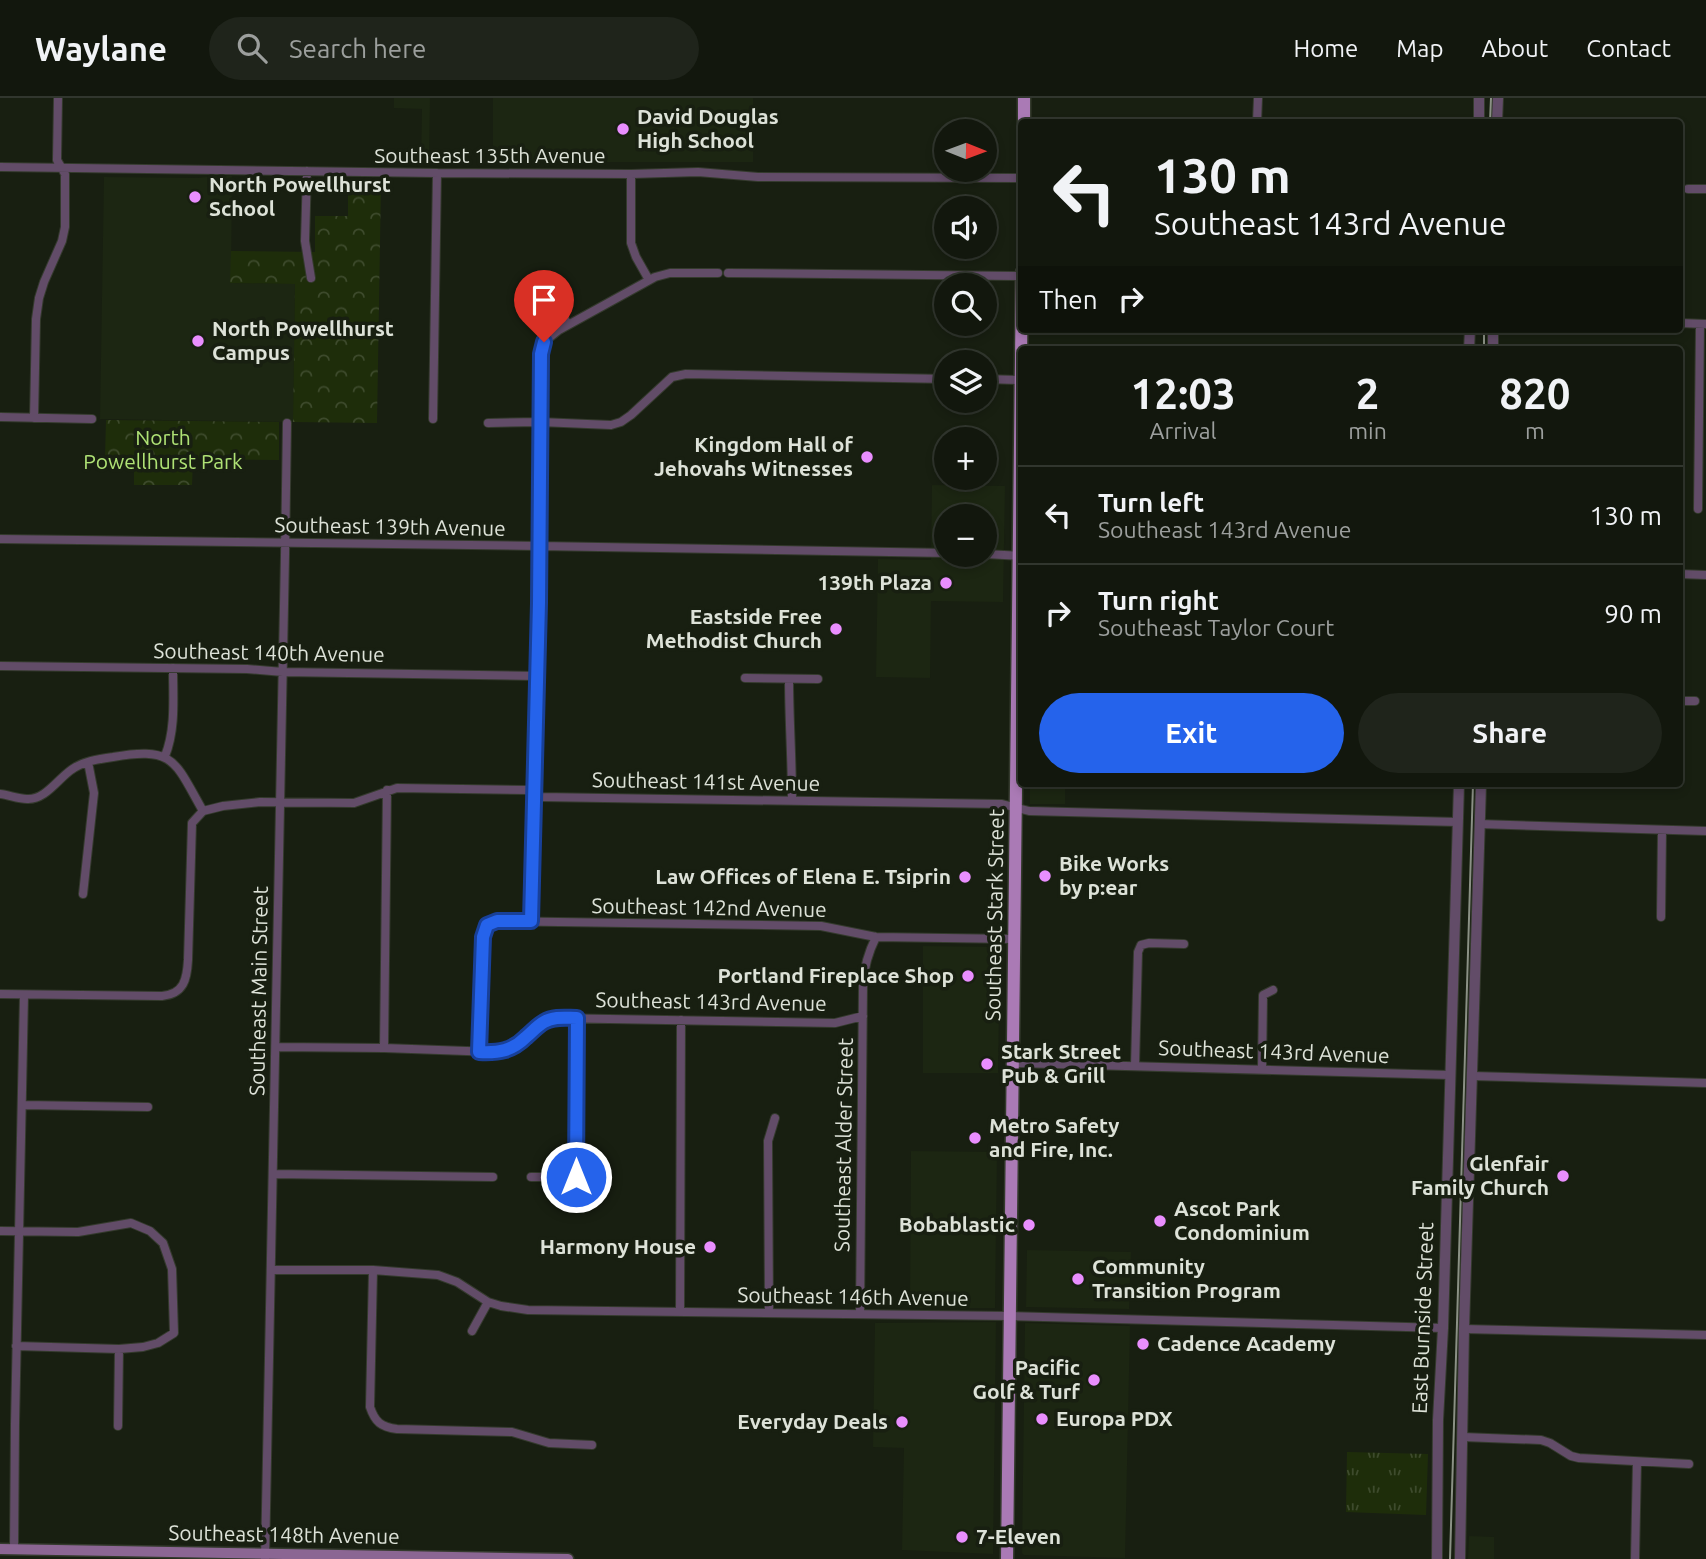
<!DOCTYPE html>
<meta charset="utf-8">
<style>
:root{--surface:#12170d;--page:#1f241b;--text:#f1f3f6;--muted:#9c9f9d;--line:#31362e;--accent:#2563eb}
body{margin:0;font-family:Ubuntu,sans-serif;background:var(--page);color:var(--text);height:100vh;display:flex;flex-direction:column;font-size:26px;white-space:nowrap}
*{box-sizing:border-box;margin:0}
p{font-size:23px;color:var(--muted)}
.icon{flex:none;width:38px;height:38px;fill:none;stroke:currentColor;stroke-width:2;stroke-linecap:round;stroke-linejoin:round}
.map{position:relative;flex:1;overflow:hidden}
.panel{position:absolute;left:1018px;top:248px;width:665px;height:441px;display:flex;flex-direction:column;background:var(--surface);border-radius:7px;box-shadow:0 4px 10px #0003,0 0 0 2px var(--line)}
.panel>*{flex:none}
.hud{position:absolute;left:1018px;top:21px;width:665px;height:214px;border-radius:7px;box-shadow:0 4px 10px #0003,0 0 0 2px var(--line);background:#12170d;color:var(--text);overflow:hidden}
.needle{width:46px;rotate:91deg}
.tools{position:absolute;left:934px;top:21px;display:grid;gap:14px}
.tools a{display:grid;place-items:center;width:63px;height:63px;border-radius:50%;background:var(--surface);box-shadow:0 4px 10px #0003,0 0 0 2px var(--line);font-size:35px}
.pin{position:absolute;display:grid;place-items:center;width:60px;height:60px;color:#fff;margin:-72px -30px;border-radius:50% 50% 50% 0;rotate:-45deg;box-shadow:0 0 7px #0007}
.pin .icon{rotate:45deg}
.me{position:absolute;width:77px;margin:-38px;rotate:0deg;stroke-linejoin:round;filter:drop-shadow(0 0 5px #0008)}
.turn{display:flex;align-items:center;gap:24px;height:147px;padding:0 21px;font-size:32px}
.turn .icon{width:91px;height:91px;stroke-width:2.5}
.turn b{display:block;font-size:49px;line-height:60px}
.then{display:flex;align-items:center;height:66px;padding:0 21px;background:#0003;gap:14px;font-size:26px}
.eta{display:flex;justify-content:space-evenly;align-items:center;height:119px;text-align:center}
.eta b{font-size:42px;font-weight:700;line-height:49px}
.action{display:flex;gap:14px;margin-top:auto;padding:14px 21px}
.action a{flex:1;height:80px;border-radius:42px;background:var(--accent);color:#fff;font-size:28px;font-weight:700;line-height:80px;text-align:center}
.action a+a{background:var(--page);color:var(--text)}
ul{padding:0;list-style:none}
li{display:flex;align-items:center;gap:21px;height:98px;padding:0 21px;border-top:2px solid var(--line)}
li div{flex:1}
li b{display:block;font-size:26px}
li em{font-style:normal}
header{display:flex;align-items:center;gap:42px;box-sizing:border-box;height:98px;padding:0 35px;background:var(--surface);border-bottom:2px solid var(--line)}
header strong{font-size:33px}
nav{display:flex;gap:38px;margin-inline-start:auto;font-size:24px}
.search{width:490px;height:63px;background:var(--page);display:flex;align-items:center;gap:18px;box-sizing:border-box;padding:0 24px;border-radius:38px;color:var(--muted);font-size:26px}
.map>svg:first-child{display:block}
.built{fill:#1c2612;fill-rule:evenodd}
.grass{fill:url(#grass-tufts)}
.park{fill:url(#park-crowns)}
.lines{fill:none;stroke-linecap:round;stroke-linejoin:round}
.minor-casing{stroke:#343a2d;stroke-width:10}
.tertiary-casing{stroke:#343a2d;stroke-width:12}
.secondary-casing{stroke:#343a2d;stroke-width:13}
.primary-casing{stroke:#343a2d;stroke-width:15}
.minor{stroke:#624c68;stroke-width:8}
.tertiary{stroke:#624c68;stroke-width:10}
.secondary{stroke:#8b6693;stroke-width:10}
.primary{stroke:#aa7ab5;stroke-width:12}
.tram{stroke:#8b9185;stroke-width:2}
.route-casing{stroke:#184099;stroke-width:18}
.route{stroke:#2563eb;stroke-width:12}
.poi-dot{fill:#e98efe;stroke:#181f11;stroke-width:2.5}
.labels{text-anchor:middle;stroke-width:7;stroke-linejoin:round;paint-order:stroke}
.poi-label{font-size:21px;font-weight:bold;fill:#dde2d8;stroke:#181f11;text-anchor:start}
.street-label{font-size:21px;fill:#dde2d8;stroke:#181f11}
.park-label{font-size:21px;fill:#afe275;stroke:#181f11}
</style>
<header>
<strong>Waylane</strong>
<div class="search"><svg class="icon" aria-label="search" viewBox="0 0 24 24"><circle cx="10" cy="10" r="6"/><path d="M15 15l6 6"/></svg>Search here</div>
<nav><a>Home</a><a>Map</a><a>About</a><a>Contact</a></nav>
</header>
<div class="map">
<svg width="1706" height="1461" viewBox="0 0 1706 1461">
<defs>
<pattern id="grass-tufts" width="24" height="20" patternUnits="userSpaceOnUse" patternTransform="scale(1.75)"><rect width="24" height="20" fill="#1e2d0a"/><path d="M3 7l-1-3M5 7V3M7 7l1-3M15 17l-1-3M17 17v-4M19 17l1-3" fill="none" stroke="#3e4b2d"/></pattern>
<pattern id="park-crowns" width="20" height="18" patternUnits="userSpaceOnUse" patternTransform="scale(1.75)"><rect width="20" height="18" fill="#1e2d0a"/><path d="M2 6a3 3 0 1 1 6 0M12 15a3 3 0 1 1 6 0" fill="none" stroke="#3e4b2d"/></pattern>
</defs>
<rect width="100%" height="100%" fill="#181f11"/>
<path class="built" d="M394 0H430L429 64H421L422 11 394 10Z
M493 0H753V64H554L493 62Z
M217 78H232L231 185 295 186 293 324 100 321 104 79 198 80Z
M932 387 1005 388 1003 504 931 503 930 580 876 579 878 461 931 462ZM947 418H985V457H947Z
M1030 686H1065V706H1030Z
M923 848 1000 849 998 975H923Z
M911 1053 997 1054 995 1210H910Z
M1027 1152 1131 1154 1129 1211 1026 1209Z
M996 1224 993 1456 902 1452 904 1350 873 1349 875 1225Z
M1025 1225 1130 1228 1125 1460 1024 1457 1022 1455Z
M1469 1438 1494 1439V1461H1468Z"/>
<path class="grass" d="M1347 1354 1428 1356 1426 1417 1346 1414Z"/>
<path class="park" d="M348 84H381L377 325 293 324 295 186 230 185 231 153 315 154V118H348Z
M106 322 279 324V362L193 361 192 387H134V360H105Z"/>
<g class="lines">
<g class="minor-casing">
<path id="minor" d="M1257 24 1258 0
M0 69 437 75 631 76 698 74 758 79 1022 80
M307 73 305 143 311 180
M631 76V145L636 159 649 182
M1688 91H1706
M728 175 1022 178
M539 193 553 200 568 227
M1680 225 1706 226
M985 281 1021 282
M0 319 92 321
M34 320 36 221 39 200 44 184 62 143 65 129V76L57 62 58 0
M433 321 437 75
M488 325 540 324 611 327 621 324 631 317 672 279 686 276 947 281
M1698 411 1700 226
M0 441 539 448 947 455
M985 456 1021 458
M1680 476 1706 477
M0 568 247 571 283 574 537 578
M745 580 818 581
M789 581C789 621 792 661 792 702
M1680 603H1695
M165 658C176 631 173 599 173 570
M0 696C9 697 18 701 27 701 45 702 57 682 71 672 83 663 99 661 113 659 175 648 175 664 203 713
M1479 726 1706 733
M83 796 94 695 88 664
M1661 819 1662 732
M531 823 539 505 542 250 544 244 559 232 655 179 670 175H718
M0 896 162 898C184 896 187 881 188 862L192 725 203 713 223 708 260 704 354 705 397 690 528 692 540 699 1002 706 1029 713 1458 724
M276 949 384 950 494 954C522 952 530 930 553 920L835 925 863 918
M384 950 387 692
M479 954 483 839 487 827 497 823 821 828 876 839 1013 841
M1012 965 1450 977
M1135 968 1138 854 1141 847 1149 845 1184 846
M1262 971 1263 897 1273 892
M1472 978 1706 985
M23 1007 148 1009
M273 1076 493 1079
M531 1079H576L577 920
M0 1133 78 1134 131 1125 150 1133 163 1145 172 1171 174 1235 158 1245 143 1249 119 1251 16 1248
M271 1172H373L438 1177 457 1184 488 1204 501 1208 528 1212 1010 1218 1443 1230
M373 1172 370 1309C375 1324 381 1329 397 1331L512 1334 549 1345 592 1347
M680 1214 681 922
M769 1215 768 1043 775 1020
M860 1216 863 886C864 869 868 855 876 839
M1464 1231 1706 1237
M472 1233 488 1204
M118 1328 119 1251
M1463 1339 1541 1342 1550 1345 1571 1358 1579 1360 1689 1366
M14 1451 15 1326 24 897
M265 1461 285 457 287 325
M1635 1461 1637 1364"/>
</g>
<g class="tertiary-casing">
<path id="tertiary" d="M1479 24V0
M1497 24 1498 0
M1493 231V252
M1469 252 1470 231
M1437 1461 1438 1322 1443 1230 1459 686
M1460 1461 1464 1231 1481 686"/>
</g>
<g class="secondary-casing">
<path id="secondary" d="M0 1451 568 1461"/>
</g>
<g class="primary-casing">
<path id="primary" d="M1024 24V0
M1007 1461 1022 174"/>
</g>
<use href="#minor" class="minor"/>
<use href="#tertiary" class="tertiary"/>
<use href="#secondary" class="secondary"/>
<use href="#primary" class="primary"/>
<path class="tram" d="M1490 24 1491 0
M1484 252V231
M1450 1461 1473 686"/>
</g>
<g class="lines">
<g class="route-casing">
<path id="route" d="M544 244 541 256 539 505 531 823H497L487 827 483 839 479 954C499 955 512 953 526 939 532 934 537 928 544 924 554 918 566 920 577 920L576 1079"/>
</g>
<use href="#route" class="route"/>
</g>
<g class="poi-dot">
<circle cx="623" cy="31" r="7"/>
<circle cx="195" cy="99" r="7"/>
<circle cx="198" cy="243" r="7"/>
<circle cx="867" cy="359" r="7"/>
<circle cx="946" cy="485" r="7"/>
<circle cx="836" cy="531" r="7"/>
<circle cx="1045" cy="778" r="7"/>
<circle cx="965" cy="779" r="7"/>
<circle cx="968" cy="878" r="7"/>
<circle cx="987" cy="966" r="7"/>
<circle cx="975" cy="1040" r="7"/>
<circle cx="1563" cy="1078" r="7"/>
<circle cx="1160" cy="1123" r="7"/>
<circle cx="1029" cy="1127" r="7"/>
<circle cx="710" cy="1149" r="7"/>
<circle cx="1078" cy="1181" r="7"/>
<circle cx="1143" cy="1246" r="7"/>
<circle cx="1094" cy="1282" r="7"/>
<circle cx="1042" cy="1321" r="7"/>
<circle cx="902" cy="1324" r="7"/>
<circle cx="962" cy="1439" r="7"/>
</g>
<g class="labels">
<g class="poi-label">
<text x="637" y="26">David Douglas<tspan x="637" dy="24">High School</tspan></text>
<text x="209" y="94">North Powellhurst<tspan x="209" dy="24">School</tspan></text>
<text x="212" y="238">North Powellhurst<tspan x="212" dy="24">Campus</tspan></text>
<text x="853" y="354" text-anchor="end">Kingdom Hall of<tspan x="853" dy="24">Jehovahs Witnesses</tspan></text>
<text x="932" y="492" text-anchor="end">139th Plaza</text>
<text x="822" y="526" text-anchor="end">Eastside Free<tspan x="822" dy="24">Methodist Church</tspan></text>
<text x="1059" y="773">Bike Works<tspan x="1059" dy="24">by p:ear</tspan></text>
<text x="951" y="786" text-anchor="end">Law Offices of Elena E. Tsiprin</text>
<text x="954" y="885" text-anchor="end">Portland Fireplace Shop</text>
<text x="1001" y="961">Stark Street<tspan x="1001" dy="24">Pub &amp; Grill</tspan></text>
<text x="989" y="1035">Metro Safety<tspan x="989" dy="24">and Fire, Inc.</tspan></text>
<text x="1549" y="1073" text-anchor="end">Glenfair<tspan x="1549" dy="24">Family Church</tspan></text>
<text x="1174" y="1118">Ascot Park<tspan x="1174" dy="24">Condominium</tspan></text>
<text x="1015" y="1134" text-anchor="end">Bobablastic</text>
<text x="696" y="1156" text-anchor="end">Harmony House</text>
<text x="1092" y="1176">Community<tspan x="1092" dy="24">Transition Program</tspan></text>
<text x="1157" y="1253">Cadence Academy</text>
<text x="1080" y="1277" text-anchor="end">Pacific<tspan x="1080" dy="24">Golf &amp; Turf</tspan></text>
<text x="1056" y="1328">Europa PDX</text>
<text x="888" y="1331" text-anchor="end">Everyday Deals</text>
<text x="976" y="1446">7-Eleven</text>
</g>
<g class="street-label">
<text x="490" y="65">Southeast 135th Avenue</text>
<text transform="translate(390 429) rotate(1)" y="7">Southeast 139th Avenue</text>
<text transform="translate(269 555) rotate(1)" y="7">Southeast 140th Avenue</text>
<text transform="translate(706 684) rotate(1)" y="7">Southeast 141st Avenue</text>
<text transform="translate(709 810) rotate(1)" y="7">Southeast 142nd Avenue</text>
<text transform="translate(995 817) rotate(-89)" y="7">Southeast Stark Street</text>
<text transform="translate(259 893) rotate(-89)" y="7">Southeast Main Street</text>
<text transform="translate(711 904) rotate(1)" y="7">Southeast 143rd Avenue</text>
<text transform="translate(1274 954) rotate(2)" y="7">Southeast 143rd Avenue</text>
<text transform="translate(844 1047) rotate(-89)" y="7">Southeast Alder Street</text>
<text transform="translate(853 1199) rotate(1)" y="7">Southeast 146th Avenue</text>
<text transform="translate(1423 1220) rotate(-88)" y="7">East Burnside Street</text>
<text transform="translate(284 1437) rotate(1)" y="7">Southeast 148th Avenue</text>
</g>
<g class="park-label">
<text x="163" y="347">North<tspan x="163" dy="24">Powellhurst Park</tspan></text>
</g>
</g>
</svg>
<div class="tools">
<a><svg class="needle" viewBox="-14 -14 28 28"><path d="M0-13l5 13h-10z" fill="#e53935"/><path d="M0 13l5-13h-10z" fill="#9c9f9d"/></svg></a>
<a><svg class="icon" aria-label="sound" viewBox="0 0 24 24"><path d="M4 9h4l5-4v14l-5-4H4zM17 9q2 3 0 6"/></svg></a>
<a><svg class="icon" aria-label="search" viewBox="0 0 24 24"><circle cx="10" cy="10" r="6"/><path d="M15 15l6 6"/></svg></a>
<a><svg class="icon" aria-label="layers" viewBox="0 0 24 24"><path d="M12 4l9 5-9 5-9-5zM3 14l9 5 9-5"/></svg></a>
<a>+</a>
<a>−</a>
</div>
<div class="pin" style="left:544px;top:244px;background:#d93025"><svg class="icon" aria-label="arrive" viewBox="0 0 24 24"><path d="M6 21V4h12l-3 4 3 4H6"/></svg></div>
<svg class="me" style="left:576px;top:1079px" viewBox="-20 -20 40 40"><circle r="17" fill="#2563eb" stroke="#fff" stroke-width="3"/><path d="M0-11L8 9 0 5-8 9z" fill="#fff"/></svg>
<div class="hud">
<div class="turn"><svg class="icon" aria-label="left" viewBox="0 0 24 24"><path d="M17 20v-9H6M10 6l-5 5 5 5"/></svg><div><b>130 m</b>Southeast 143rd Avenue</div></div>
<div class="then">Then<svg class="icon" aria-label="right" viewBox="0 0 24 24"><path d="M7 20v-9h11M14 6l5 5-5 5"/></svg></div>
</div>
<section class="panel">
<div class="eta">
<div><b>12:03</b><p>Arrival</p></div>
<div><b>2</b><p>min</p></div>
<div><b>820</b><p>m</p></div>
</div>
<ul>
<li><svg class="icon" aria-label="left" viewBox="0 0 24 24"><path d="M17 20v-9H6M10 6l-5 5 5 5"/></svg><div><b>Turn left</b><p>Southeast 143rd Avenue</p></div><em>130 m</em></li>
<li><svg class="icon" aria-label="right" viewBox="0 0 24 24"><path d="M7 20v-9h11M14 6l5 5-5 5"/></svg><div><b>Turn right</b><p>Southeast Taylor Court</p></div><em>90 m</em></li>
</ul>
<div class="action"><a>Exit</a><a>Share</a></div>
</section>
</div>
